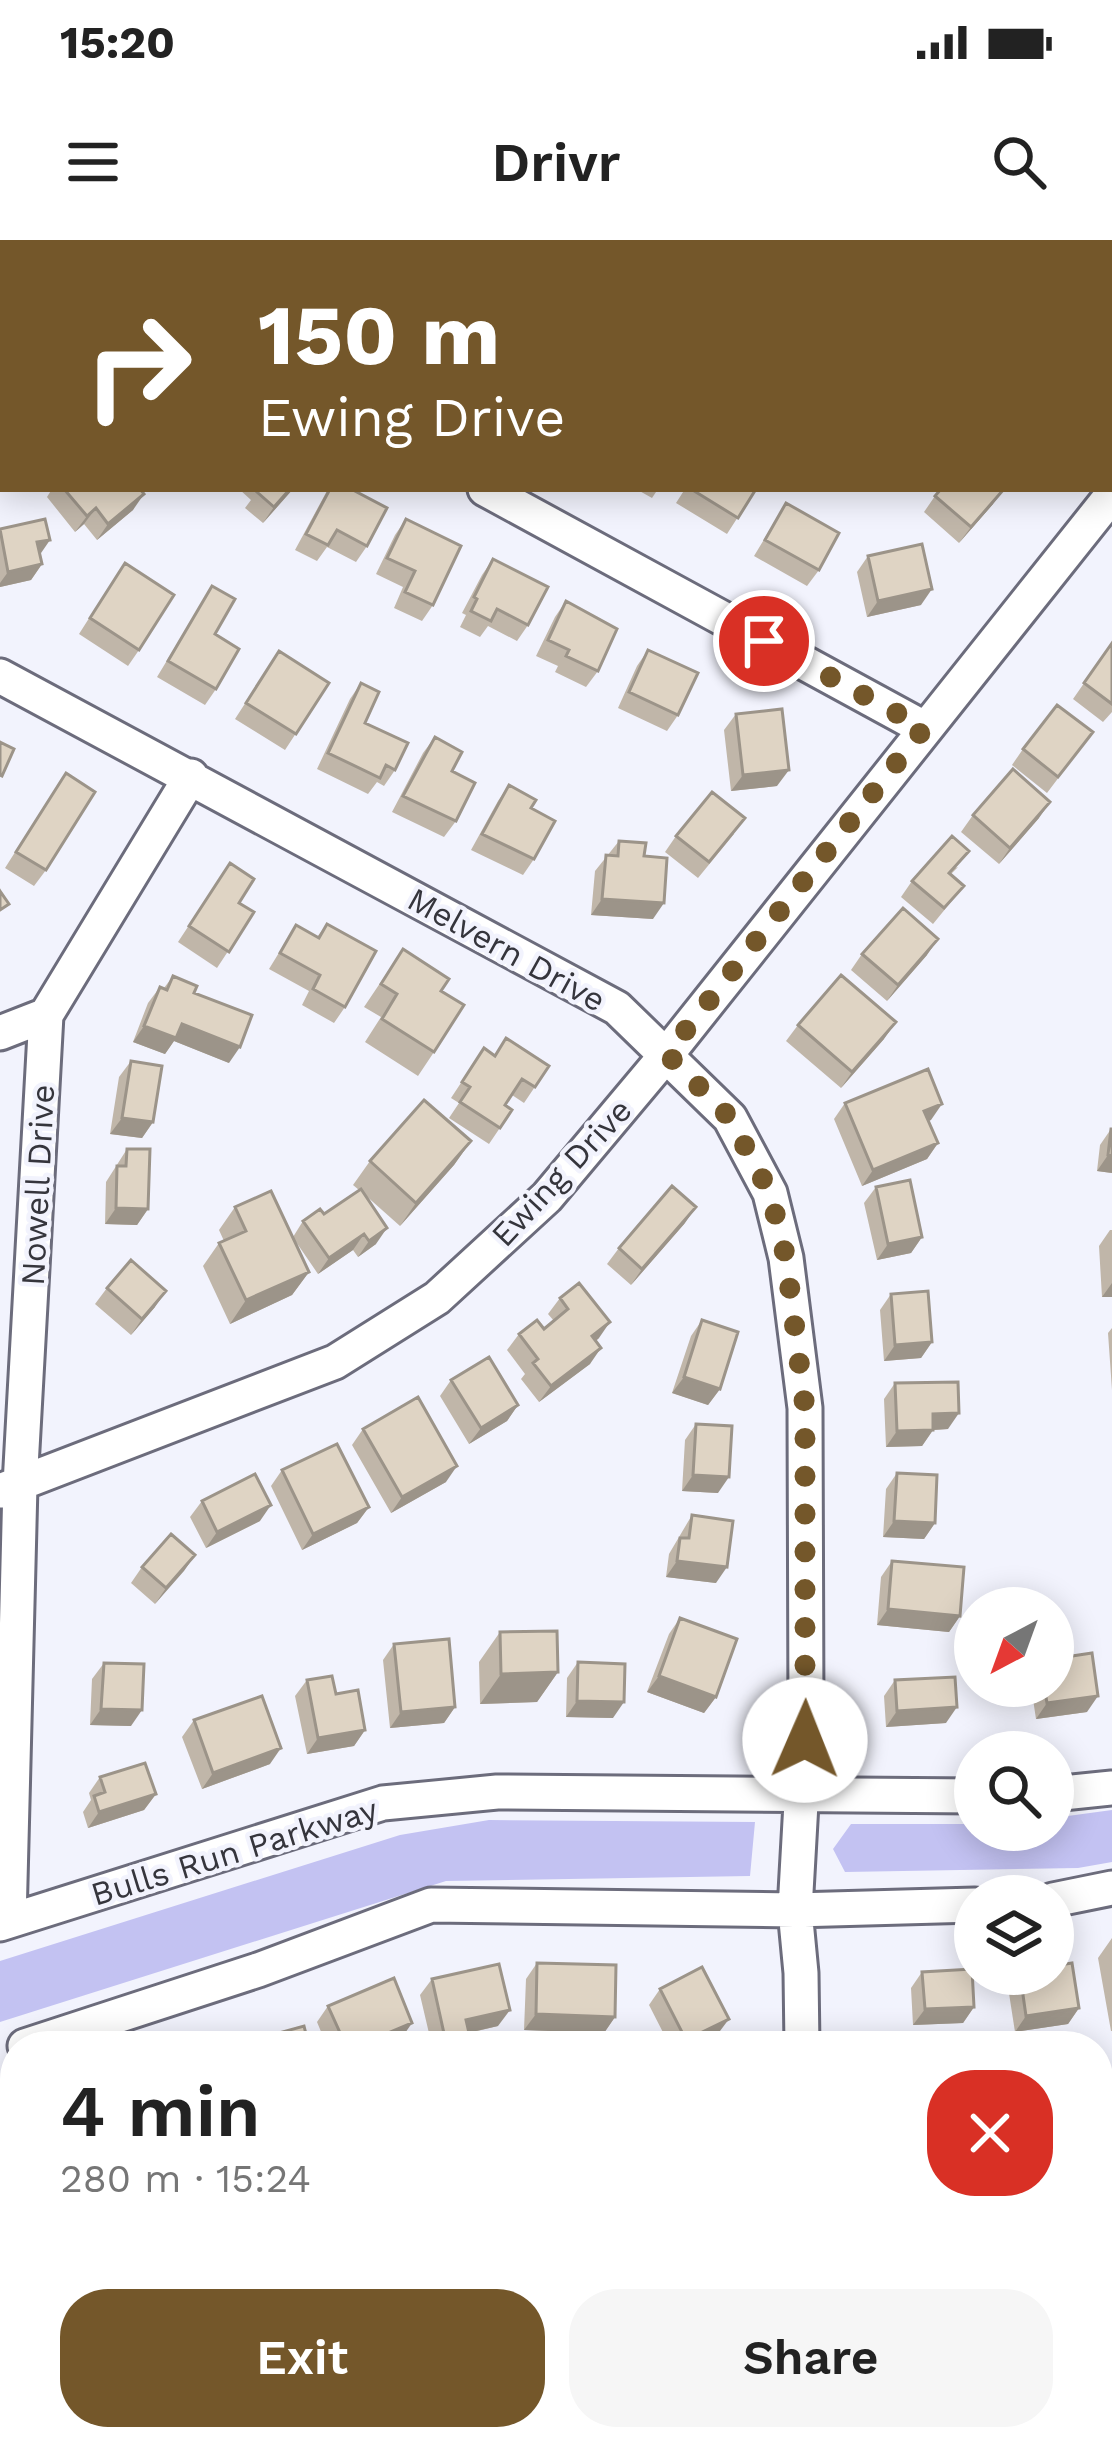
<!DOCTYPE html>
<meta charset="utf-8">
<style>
:root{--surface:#fff;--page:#f6f6f6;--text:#222;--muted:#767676;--accent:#74572a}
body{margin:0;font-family:"Work Sans",sans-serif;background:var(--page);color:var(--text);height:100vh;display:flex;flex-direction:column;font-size:45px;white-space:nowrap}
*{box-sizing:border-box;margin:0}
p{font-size:39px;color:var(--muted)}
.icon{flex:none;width:66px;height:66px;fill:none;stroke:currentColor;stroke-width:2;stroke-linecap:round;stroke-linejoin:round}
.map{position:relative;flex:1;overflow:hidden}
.sheet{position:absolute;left:0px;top:1791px;width:1113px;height:420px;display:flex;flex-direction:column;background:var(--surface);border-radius:48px 48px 0 0;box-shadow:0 6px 30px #0003}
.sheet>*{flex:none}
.banner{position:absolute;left:0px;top:0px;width:1113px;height:252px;box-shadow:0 6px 30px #0003;background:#74572a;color:#fff;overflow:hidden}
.needle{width:78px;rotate:221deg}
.buttons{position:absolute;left:954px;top:1347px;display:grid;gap:24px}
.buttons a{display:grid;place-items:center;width:120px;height:120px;border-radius:50%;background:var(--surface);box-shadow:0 6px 30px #0003;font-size:60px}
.pin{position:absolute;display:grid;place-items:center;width:102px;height:102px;color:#fff;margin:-51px;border:6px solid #fff;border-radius:50%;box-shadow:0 3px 12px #0007}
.me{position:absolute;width:132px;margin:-66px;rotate:1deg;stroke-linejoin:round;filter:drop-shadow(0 0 9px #0008)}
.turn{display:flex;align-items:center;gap:42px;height:252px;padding:0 60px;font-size:54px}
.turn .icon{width:156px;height:156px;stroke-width:2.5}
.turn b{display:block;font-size:84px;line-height:102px}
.round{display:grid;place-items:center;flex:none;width:126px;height:126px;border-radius:48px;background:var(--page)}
.headline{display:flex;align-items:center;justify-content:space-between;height:204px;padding:0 60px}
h1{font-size:72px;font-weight:600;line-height:90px}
.cta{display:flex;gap:24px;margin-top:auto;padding:24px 60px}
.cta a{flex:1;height:138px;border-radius:48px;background:var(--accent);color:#fff;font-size:48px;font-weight:600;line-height:138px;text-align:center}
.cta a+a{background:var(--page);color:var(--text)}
.status{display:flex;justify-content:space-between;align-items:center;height:84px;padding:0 60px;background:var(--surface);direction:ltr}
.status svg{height:33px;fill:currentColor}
header{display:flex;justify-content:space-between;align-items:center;height:156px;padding:0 60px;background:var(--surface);font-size:54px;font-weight:600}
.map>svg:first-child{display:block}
.green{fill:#c3c2f2}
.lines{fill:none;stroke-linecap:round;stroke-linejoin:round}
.minor-casing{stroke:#6c6c7c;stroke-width:39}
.minor{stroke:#fff;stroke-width:33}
.wall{fill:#c0b6a9}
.shaded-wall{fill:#9c9489}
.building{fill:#dfd4c4;stroke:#9c9489;stroke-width:3}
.route{stroke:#74572a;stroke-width:21;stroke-dasharray:0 37.8}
.labels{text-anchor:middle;stroke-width:9;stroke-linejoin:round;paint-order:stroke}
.street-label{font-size:33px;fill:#35353c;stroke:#f2f3fd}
</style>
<div class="status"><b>15:20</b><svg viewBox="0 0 49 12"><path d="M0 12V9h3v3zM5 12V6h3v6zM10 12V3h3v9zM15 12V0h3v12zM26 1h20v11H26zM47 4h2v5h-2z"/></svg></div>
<header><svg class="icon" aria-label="menu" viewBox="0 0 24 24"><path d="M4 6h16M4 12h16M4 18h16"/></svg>Drivr<svg class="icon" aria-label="search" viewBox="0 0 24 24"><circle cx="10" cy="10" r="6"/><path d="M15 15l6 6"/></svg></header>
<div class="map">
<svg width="1112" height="2211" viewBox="0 0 1112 2211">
<rect width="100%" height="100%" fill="#f2f3fd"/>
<path class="green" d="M1112 1570V1622L1078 1628 845 1632 833 1609 851 1584H975V1590H1053V1578Z
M489 1580 755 1582 750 1636 446 1641 0 1782V1721L400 1595Z"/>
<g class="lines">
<g class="minor-casing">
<path id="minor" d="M28 0 33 3
M885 0 891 3
M219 3 222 0
M1110 124 1112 125
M0 191 3 188
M485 249 924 488
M0 436 617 768 730 878 770 953 786 1018 805 1168 806 1474 795 1670 801 1733 802 1806
M0 793 46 775
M0 1251 335 1122 437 1058 547 957 667 814 1112 255
M1053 1554 1112 1548
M1053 1660 1112 1648
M9 1681 20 1245 46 775 191 536
M0 1684 383 1563 497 1552 975 1556
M25 1806 258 1730 431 1665 795 1670 975 1665
M1098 2143 1112 2142
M434 2211 495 2196"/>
</g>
<use href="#minor" class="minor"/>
</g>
<path class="wall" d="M638 0H704L702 3H640L637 2Z
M1063 0H1112V8L1110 11V3H1069Z
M52 249H140L133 270 97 300 84 284 75 292 47 257Z
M239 249H293L263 283 245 268 251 260Z
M328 249H351L367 306 356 322 327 307 317 321 295 310Z
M636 249H658L652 258Z
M685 249H756L727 294 676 263Z
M935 256 993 264 959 303 924 272Z
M786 263 819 330 807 346 754 316Z
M406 279 433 365 422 381 394 368 403 347 376 334 395 295Z
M0 289 40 314 42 324 31 340 0 347Z
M868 316 921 365 867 377 857 332Z
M493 319 528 385 517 401 488 386 480 397 460 387 466 375 462 373 482 335Z
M114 339 139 410 128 426 79 394Z
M212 346 216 449 205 465 157 437Z
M566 361 598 431 586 447 555 432 558 426 536 416 555 377Z
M1112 403V472L1103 482 1073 459Z
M648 410 678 475 667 491 618 468 637 426Z
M279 411 329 443 285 510 235 479Z
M361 443 365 483 395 530 384 546 377 542 368 554 317 529 350 459Z
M736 474 777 546 731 551 724 490Z
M1093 492 1047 553 1012 525 1023 509Z
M435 497 452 531 456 581 444 597 392 572 423 513Z
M509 545 531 568 534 619 523 635 471 610 498 561Z
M55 549 46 630 34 646 5 628Z
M973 575 1039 578 999 624 961 592Z
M734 594 698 638 665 612 676 596Z
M619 601 644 616 653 679 591 675 595 631Z
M230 623 239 663 254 672 217 728 178 702Z
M958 627 951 634 964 646 933 684 901 657 912 641Z
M327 684 345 767 334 783 302 765 309 751 269 729 296 685 317 697Z
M403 709 434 812 418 836 365 802 381 777 364 767Z
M862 714 927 715 887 761 851 730Z
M173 736 194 753 229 823 174 801 165 814 133 802 148 763 160 747 164 748Z
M798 785 884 799 841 848 786 801Z
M484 808 494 815 549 826 524 863 512 855 505 865 512 870 489 904 449 878 459 863 451 858Z
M131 821 153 882 142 898 110 894 119 837Z
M845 863 931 880 928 881 938 903 927 919 862 946 834 879Z
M1111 889 1112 933 1097 931 1100 905Z
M471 901 454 925 400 986 364 954 376 1004 358 1017 353 1010 318 1034 294 999 309 1032 292 1055 230 1084 203 1026 219 1003 224 1001 219 990 235 967 293 997 303 981 324 974 359 950 353 945 370 921Z
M127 909 148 969 137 985 105 984 106 942Z
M876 947 922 997 911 1013 877 1020 864 963Z
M685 983 631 1045 607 1024 619 1008Z
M1110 990H1112V1057H1102L1099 1006Z
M107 1048 155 1067 131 1095 95 1064Z
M891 1054 932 1102 921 1118 884 1121 880 1070Z
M560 1058 599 1098 596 1101 590 1124 539 1162 521 1139 525 1134 507 1110 519 1094 544 1089 554 1081 548 1074Z
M702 1080 720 1149 708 1165 672 1153 691 1096Z
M1112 1088V1150L1108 1093Z
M451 1140 518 1165 507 1181 469 1204 440 1156Z
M895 1143 948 1189 933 1190 922 1206 886 1207 884 1159Z
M696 1184 718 1253 682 1251 685 1200Z
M363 1189 446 1242 391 1273 352 1205Z
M282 1230 369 1267 357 1283 302 1310 271 1246Z
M897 1233 935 1283 924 1299 883 1297 886 1249Z
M202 1261 260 1281 206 1308 190 1277Z
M692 1275 716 1343 666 1337 669 1314Z
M195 1315 155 1364 131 1343 142 1327Z
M892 1321 960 1376 949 1392 877 1385 881 1337Z
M680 1378 716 1457 704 1473 647 1452 669 1394Z
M500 1392 558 1432 537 1462 480 1464 479 1422Z
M394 1404 455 1467 444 1483 390 1488 383 1420Z
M1072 1416 1087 1472 1036 1479 1031 1446H1053Z
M578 1422 613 1478 566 1477 567 1438Z
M104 1423 131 1486 90 1485 92 1439Z
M307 1440 336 1454 365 1490 354 1506 307 1514 295 1456Z
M895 1440 946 1483 886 1487 884 1456Z
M194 1480 270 1524 202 1549 182 1497Z
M100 1537 156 1554 144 1570 88 1588 83 1572 91 1560 89 1553Z
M1112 1698V1791H1111L1098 1718Z
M537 1723 615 1777 604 1793 524 1790 526 1739Z
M922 1732 974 1767 963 1783 913 1785 911 1748Z
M1018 1734H1053L1079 1768 1068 1784 1015 1792 1008 1747Z
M432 1739 498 1786 469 1793 459 1806H432L420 1755Z
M660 1749 717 1795 695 1806H670L649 1765Z
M328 1766 401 1799 385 1806H327L317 1782Z
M1107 1994 1112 2063 1099 2064 1098 2007Z
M162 2196H195L167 2208Z
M73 2197 157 2201 150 2211H64Z"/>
<path class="shaded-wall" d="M290 249H293L263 283 274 267Z
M1004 249 993 264 959 303 971 287Z
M144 254 133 270 97 300 108 284Z
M96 268 84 284 75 292 87 276Z
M50 300 39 316 37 302Z
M42 324 31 340 0 347V343L8 332Z
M932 349 921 365 867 377 878 361Z
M789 530 777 546 731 551 743 535Z
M1050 562 1039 578 999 624 1010 608Z
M602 659 664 663 653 679 591 675Z
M938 699 927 715 887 761 898 745Z
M896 782 884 799 841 848 852 832Z
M182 784 240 807 229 823 174 801 165 814 133 802 144 786Z
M942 864 931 880 913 887 924 871Z
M122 878 153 882 142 898 110 894Z
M471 901 454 925 400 986 416 963Z
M938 903 927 919 862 946 873 930Z
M1108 915 1112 916V933L1097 931Z
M696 967 685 983 631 1045 642 1029Z
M116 968 148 969 137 985 105 984Z
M387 988 376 1004 358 1017 369 1001Z
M364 994 353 1010 318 1034 329 1018Z
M922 997 911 1013 877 1020 888 1004Z
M309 1032 292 1055 230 1084 246 1060Z
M1112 1043V1057H1102Z
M166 1051 155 1067 131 1095 142 1079Z
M610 1082 599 1098 581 1112 592 1096Z
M932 1102 921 1118 884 1121 895 1105Z
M601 1108 590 1124 539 1162 551 1146Z
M684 1137 720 1149 708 1165 672 1153Z
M518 1165 507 1181 469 1204 481 1188Z
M959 1173 948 1189 933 1190 922 1206 886 1207 897 1191 933 1174Z
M457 1226 446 1242 391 1273 402 1257Z
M693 1235 729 1237 718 1253 682 1251Z
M271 1265 260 1281 206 1308 217 1292Z
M369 1267 357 1283 302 1310 313 1294Z
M894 1281 935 1283 924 1299 883 1297Z
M195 1315 184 1331 155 1364 166 1348Z
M677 1321 727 1327 716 1343 666 1337Z
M888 1369 960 1376 949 1392 877 1385Z
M558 1432 537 1462 480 1464 501 1434Z
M659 1436 716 1457 704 1473 647 1452Z
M1098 1456 1087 1472 1036 1479 1047 1463Z
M577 1461 624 1462 613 1478 566 1477Z
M455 1467 444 1483 390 1488 401 1472Z
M957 1467 946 1483 886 1487 897 1471Z
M101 1469 142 1470 131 1486 90 1485Z
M365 1490 354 1506 307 1514 318 1498Z
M281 1508 270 1524 202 1549 213 1533Z
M156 1554 144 1570 88 1588 99 1572Z
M974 1767 963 1783 913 1785 925 1769Z
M1079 1768 1068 1784 1015 1792 1026 1776Z
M510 1770 498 1786 454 1796 466 1780Z
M536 1774 615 1777 604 1793 524 1790Z
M729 1779 717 1795 695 1806H682L686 1800Z
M412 1783 401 1799 385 1806H357Z
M469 1793 459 1806H439L445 1798Z
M15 1910V1922L0 1927V1915Z
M1110 2048H1112V2063L1099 2064Z
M175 2196H195L167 2208Z"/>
<path class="building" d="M326 0H366L371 3H324Z
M673 0H704L702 3H678Z
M751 0H808L814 3H749Z
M0 48 3 49V82L0 86Z
M64 249H140L144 254 108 284 96 268 87 276Z
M259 249H290L274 267 257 252Z
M330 249H351L387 268 367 306 337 290 328 305 306 294Z
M691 249H756L738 278Z
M941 249H1004L971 287 935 256Z
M786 263 839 293 819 330 765 300Z
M45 279 50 300 37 302 42 324 8 332 0 289Z
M406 279 461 306 433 365 405 352 415 331 387 318Z
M922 304 932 349 878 361 868 316Z
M493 319 548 347 528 385 497 369 491 381 471 371 477 359 474 357Z
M125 323 174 355 139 410 90 378Z
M212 346 235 359 215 394 239 409 216 449 168 421Z
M566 361 617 389 598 431 566 416 569 410 548 400Z
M1112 403V464L1084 443Z
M648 410 698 433 678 475 629 452Z
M279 411 329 443 296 494 246 463Z
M361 443 379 452 365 483 408 503 395 530 386 525 380 538 328 513Z
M1057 465 1093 492 1058 537 1023 509Z
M782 469 789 530 743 535 736 474Z
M435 497 462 512 452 531 475 543 456 581 403 556Z
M0 502 14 509 2 536 0 535Z
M1013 529 1050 562 1010 608 973 575Z
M66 533 95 552 46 630 16 612Z
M509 545 536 560 531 568 555 581 534 619 482 594Z
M712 552 745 578 709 622 676 596Z
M952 596 969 611 949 633 964 646 944 668 912 641Z
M619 601 646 603 644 616 667 618 664 663 602 659 606 615 618 616Z
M230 623 254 639 239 663 254 672 229 712 189 686Z
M0 651 9 664 0 670Z
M903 668 938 699 898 745 862 714Z
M327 684 376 711 345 767 313 749 320 735 280 713 296 685 319 698Z
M403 709 449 739 441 751 464 765 434 812 382 779 397 754 381 744Z
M841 735 896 782 852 832 798 785Z
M173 736 197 746 194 753 252 775 240 807 182 784 176 798 144 786 160 747 167 750Z
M506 798 549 826 535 847 522 839 505 865 512 870 500 888 460 862 470 847 462 842 484 808 495 816Z
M131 821 162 826 153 882 122 878Z
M928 829 942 864 924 871 938 903 873 930 845 863Z
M424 860 471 901 416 963 370 921Z
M1111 889H1112V916L1108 915Z
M127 909H150L148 969 116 968 117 926H126Z
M910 940 922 997 888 1004 876 947Z
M672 946 696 967 642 1029 619 1008Z
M361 949 387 988 369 1001 364 994 329 1018 303 981 320 969 324 974Z
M271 951 309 1032 246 1060 219 1003 246 991 235 967Z
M131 1020 166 1051 142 1079 107 1048Z
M579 1043 610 1082 592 1096 601 1108 551 1146 533 1123 538 1119 519 1094 537 1080 544 1089 568 1069 560 1058Z
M928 1051 932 1102 895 1105 891 1054Z
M702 1080 738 1092 720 1149 684 1137Z
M489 1117 518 1165 481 1188 451 1140Z
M958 1142 959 1173 933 1174V1190L897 1191 895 1143Z
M418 1157 457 1226 402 1257 363 1189Z
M696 1184 732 1186 729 1237 693 1235Z
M337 1204 369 1267 313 1294 282 1230Z
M897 1233 937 1235 935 1283 894 1281Z
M255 1234 271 1265 217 1292 202 1261Z
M692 1275 733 1281 727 1327 677 1321 680 1298H689Z
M171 1294 195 1315 166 1348 142 1327Z
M892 1321 964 1327 960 1376 888 1369Z
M680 1378 737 1399 716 1457 659 1436Z
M1067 1386 1072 1416 1092 1413 1098 1456 1047 1463 1044 1446H1053V1388Z
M557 1391 558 1432 501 1434 500 1392Z
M449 1399 455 1467 401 1472 394 1404Z
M578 1422 625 1424 624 1462 577 1461Z
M104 1423 144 1424 142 1470 101 1469Z
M332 1436 336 1454 358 1450 365 1490 318 1498 307 1440Z
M955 1437 957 1467 897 1471 895 1440Z
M262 1456 281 1508 213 1533 194 1480Z
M145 1523 156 1554 99 1572 94 1556 105 1552 100 1537Z
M537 1723 616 1725 615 1777 536 1774Z
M1072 1723 1079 1768 1026 1776 1020 1734H1053V1726Z
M499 1724 510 1770 466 1780 469 1793 445 1798 432 1739Z
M702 1727 729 1779 686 1800 660 1749Z
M972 1729 974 1767 925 1769 922 1732Z
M394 1738 412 1783 357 1806H346L328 1766Z
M304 1786 309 1806H252L250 1801Z
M15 1866V1910L0 1915V1871Z
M1107 1994H1112V2048H1110Z
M39 2196H42L50 2211H9Z
M75 2196H154L157 2201 140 2211H82L73 2197Z"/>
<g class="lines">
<path class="route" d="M764 401 924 488 667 814 730 878 770 953 786 1018 805 1168V1500"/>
</g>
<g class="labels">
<g class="street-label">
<text transform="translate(507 709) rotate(29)" y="12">Melvern Drive</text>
<text transform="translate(561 932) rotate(-47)" y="12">Ewing Drive</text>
<text transform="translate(37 945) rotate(-87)" y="12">Nowell Drive</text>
<text transform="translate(234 1611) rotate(-17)" y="12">Bulls Run Parkway</text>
</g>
</g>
</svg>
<div class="buttons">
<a><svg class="needle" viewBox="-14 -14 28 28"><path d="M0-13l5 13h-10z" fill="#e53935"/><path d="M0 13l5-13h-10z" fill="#767676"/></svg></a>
<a><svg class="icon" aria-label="search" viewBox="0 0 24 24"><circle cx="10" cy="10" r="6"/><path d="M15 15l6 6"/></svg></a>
<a><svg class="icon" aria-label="layers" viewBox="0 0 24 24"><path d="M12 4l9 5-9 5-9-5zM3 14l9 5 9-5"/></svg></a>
</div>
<div class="pin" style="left:764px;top:401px;background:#d93025"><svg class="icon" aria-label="arrive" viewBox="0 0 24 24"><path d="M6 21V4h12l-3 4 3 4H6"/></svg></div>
<svg class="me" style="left:805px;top:1500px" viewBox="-20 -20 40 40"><circle r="19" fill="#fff"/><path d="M0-13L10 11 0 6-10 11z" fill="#74572a"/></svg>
<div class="banner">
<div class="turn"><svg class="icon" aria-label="right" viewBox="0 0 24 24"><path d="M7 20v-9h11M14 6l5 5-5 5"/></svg><div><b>150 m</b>Ewing Drive</div></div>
</div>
<section class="sheet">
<div class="headline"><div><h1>4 min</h1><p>280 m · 15:24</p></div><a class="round" style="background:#d93025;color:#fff"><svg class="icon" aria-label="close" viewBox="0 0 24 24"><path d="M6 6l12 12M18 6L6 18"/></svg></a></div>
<div class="cta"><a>Exit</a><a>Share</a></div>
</section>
</div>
